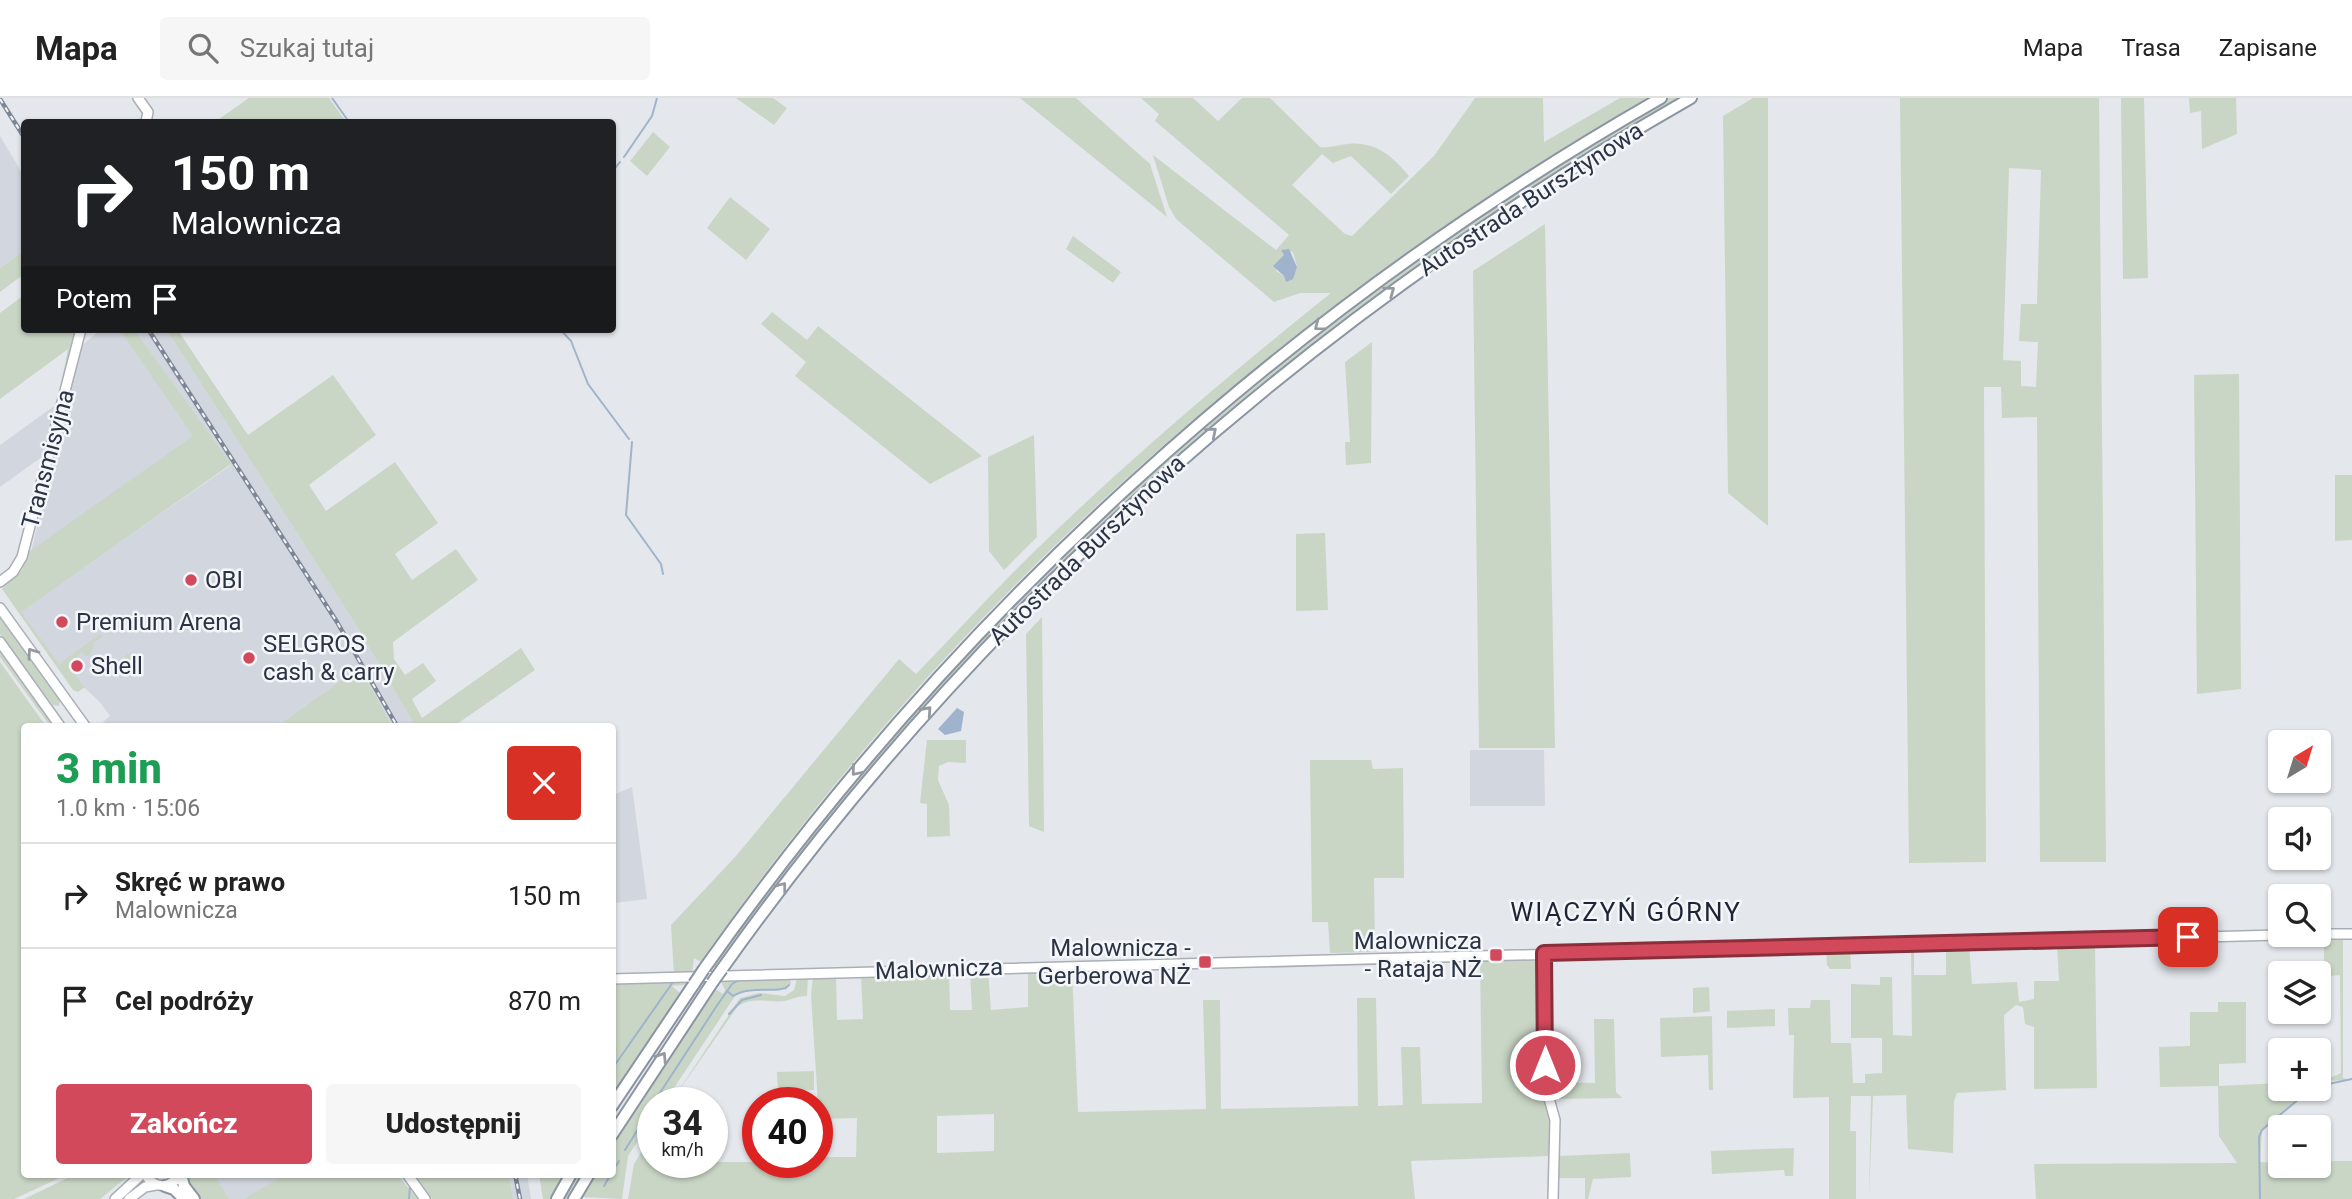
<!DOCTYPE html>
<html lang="pl">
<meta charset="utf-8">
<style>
:root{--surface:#fff;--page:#f6f6f6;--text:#222;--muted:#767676;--line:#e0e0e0;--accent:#d1495b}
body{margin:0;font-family:Roboto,sans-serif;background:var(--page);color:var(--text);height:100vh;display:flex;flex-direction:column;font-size:26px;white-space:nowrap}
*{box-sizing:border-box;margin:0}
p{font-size:23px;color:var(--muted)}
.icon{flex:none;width:38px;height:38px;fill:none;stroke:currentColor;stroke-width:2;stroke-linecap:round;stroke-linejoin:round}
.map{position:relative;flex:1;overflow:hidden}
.sheet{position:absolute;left:21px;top:625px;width:595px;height:455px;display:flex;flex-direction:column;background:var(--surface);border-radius:7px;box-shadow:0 2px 5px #0004}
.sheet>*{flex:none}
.banner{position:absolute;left:21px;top:21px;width:595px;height:214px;border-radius:7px;box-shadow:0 2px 5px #0004;background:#202124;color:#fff;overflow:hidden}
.needle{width:46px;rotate:38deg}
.buttons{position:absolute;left:2268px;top:632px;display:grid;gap:14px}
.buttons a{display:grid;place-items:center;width:63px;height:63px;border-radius:7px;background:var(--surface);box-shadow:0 2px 5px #0004;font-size:35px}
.speed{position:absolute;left:637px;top:989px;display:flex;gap:14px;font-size:35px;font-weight:700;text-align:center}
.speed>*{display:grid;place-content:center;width:91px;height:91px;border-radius:50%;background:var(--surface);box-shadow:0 2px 5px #0004;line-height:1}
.speed small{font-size:18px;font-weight:400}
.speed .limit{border:10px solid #d22;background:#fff;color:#111}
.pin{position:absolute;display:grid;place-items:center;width:60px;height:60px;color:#fff;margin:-30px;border-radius:14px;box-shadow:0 4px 10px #0006}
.me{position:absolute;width:77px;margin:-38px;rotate:0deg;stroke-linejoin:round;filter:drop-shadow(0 0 5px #0008)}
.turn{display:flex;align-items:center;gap:24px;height:147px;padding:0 35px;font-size:32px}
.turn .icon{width:91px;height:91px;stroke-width:2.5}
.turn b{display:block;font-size:49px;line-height:60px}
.then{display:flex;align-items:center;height:66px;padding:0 35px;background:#0003;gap:14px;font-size:26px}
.round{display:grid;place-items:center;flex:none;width:74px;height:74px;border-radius:7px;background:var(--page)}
.head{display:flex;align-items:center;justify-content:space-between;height:119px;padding:0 35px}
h1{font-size:42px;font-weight:800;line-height:52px;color:#1e9e55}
.action{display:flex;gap:14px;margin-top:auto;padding:14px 35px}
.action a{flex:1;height:80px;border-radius:7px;background:var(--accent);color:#fff;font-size:28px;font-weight:800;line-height:80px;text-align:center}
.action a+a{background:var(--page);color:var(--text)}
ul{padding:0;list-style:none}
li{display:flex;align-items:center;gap:21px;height:105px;padding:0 35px;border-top:2px solid var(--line)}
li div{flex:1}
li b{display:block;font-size:26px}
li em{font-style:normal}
header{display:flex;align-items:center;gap:42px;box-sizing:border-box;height:98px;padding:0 35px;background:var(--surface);border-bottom:2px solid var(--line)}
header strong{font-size:33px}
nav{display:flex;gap:38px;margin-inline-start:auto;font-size:24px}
.search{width:490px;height:63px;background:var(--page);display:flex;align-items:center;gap:18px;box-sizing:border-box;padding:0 24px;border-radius:7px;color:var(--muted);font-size:26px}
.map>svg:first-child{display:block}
.built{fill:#d2d6de}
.green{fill:#c9d6c5;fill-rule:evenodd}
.water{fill:#9fb4cc}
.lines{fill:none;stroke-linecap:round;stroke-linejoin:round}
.stream{stroke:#9fb4cc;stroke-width:2}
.secondary-casing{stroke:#a9aeb7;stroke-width:12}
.highway-casing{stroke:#8b94a3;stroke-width:14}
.secondary{stroke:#fff;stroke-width:9}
.highway{stroke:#fff;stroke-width:10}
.rail-casing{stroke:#7d8696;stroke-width:4.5}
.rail{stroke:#f4f6f9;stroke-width:2;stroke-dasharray:5;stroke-linecap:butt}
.highway-bridge-casing{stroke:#8b94a3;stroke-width:14;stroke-linecap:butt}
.highway-bridge{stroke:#fff;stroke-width:10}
.oneway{stroke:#959aa2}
.route-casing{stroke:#882f3b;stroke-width:18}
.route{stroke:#d1495b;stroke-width:12}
.poi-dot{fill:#d1495b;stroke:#f4f6f9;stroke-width:2.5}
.labels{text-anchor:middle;stroke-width:5;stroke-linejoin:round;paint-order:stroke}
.street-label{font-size:24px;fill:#2b3445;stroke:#f4f6f9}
.poi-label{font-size:24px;fill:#2b3445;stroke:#f4f6f9;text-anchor:start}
.neighbourhood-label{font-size:26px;letter-spacing:2px;fill:#1d2536;stroke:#f4f6f9}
</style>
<header>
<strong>Mapa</strong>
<div class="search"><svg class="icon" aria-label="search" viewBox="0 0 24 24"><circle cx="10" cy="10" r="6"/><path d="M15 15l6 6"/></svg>Szukaj tutaj</div>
<nav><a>Mapa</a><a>Trasa</a><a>Zapisane</a></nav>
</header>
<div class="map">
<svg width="2352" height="1101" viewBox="0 0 2352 1101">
<rect width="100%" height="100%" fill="#e4e7ec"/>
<path class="built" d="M0 38 24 78V153L0 170Z
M102 231H119L194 338 31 454 82 247Z
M134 231H166L356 527 415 628H392L360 569 277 628H107L103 624 110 618 99 603 59 567 20 514 231 367Z
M57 306 43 358 0 389V347Z
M1470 652H1544L1545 708H1470Z
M632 689 647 801 613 805V697Z
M192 1076H295L253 1101H209Z
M509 1076H527L531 1101H513Z"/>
<path class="green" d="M249 0H329L346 24H221L219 21Z
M736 0H773L787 10 774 27Z
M1020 0H1076L1150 66 1167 119Z
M1141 0H1193L1218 23 1242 0H1270L1320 49C1329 50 1338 47 1348 46 1375 43 1392 58 1409 78L1391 96 1351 58 1333 65 1322 56 1292 87 1345 136 1352 138 1434 58 1475 0H1543L1544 44 1620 0H1651C1535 69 1423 142 1315 224 1083 399 866 625 701 864L694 860 692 875 674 877 671 827 736 758 899 561 916 576C958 533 998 488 1042 446 1134 357 1231 275 1331 195H1300L1274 204 1176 121 1169 109 1153 57 1276 152 1289 137 1155 23 1159 16ZM1282 153 1293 154 1297 169 1286 184 1284 178 1276 173 1284 157Z
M1667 0H1685L1514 104 1426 163 1299 259 1169 368 1022 507 722 865 711 871 717 863 714 861C779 774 844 687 917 607 1135 369 1386 159 1667 0Z
M1753 0H1768V428L1728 395 1723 18Z
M1900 0H2099L2106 764H2040L2037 319 2002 320 2001 289H1984L1986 764 1909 765ZM2009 70 2041 72 2037 206H2021L2019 243 2038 244 2036 289 2021 288V263L2003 262Z
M2121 0H2144L2148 180 2123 181Z
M2189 0H2236L2237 36 2202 51 2201 13 2190 15Z
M653 34 670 49 647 78 630 63Z
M730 99 770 131 746 162 707 130Z
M1545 126 1555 650H1479L1473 173Z
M1073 138 1121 174 1113 185 1066 151Z
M24 153V176L0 194V170Z
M24 197V231H79L57 306 68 251 0 301V215Z
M772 214 807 242 818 228 982 358 930 386 795 278 806 264 761 226Z
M119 231H134L231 366 21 514 59 566 100 536 103 539 94 544 91 556 86 558 82 554 68 567 84 589 97 580 96 573 100 574V578L78 594 73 592 2 491 22 472 27 455 193 338Z
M166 231H177L248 337 333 277 376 337 309 387 326 413 395 364 438 425 395 456 412 482 456 451 478 482 393 544 394 561 405 577 423 565 436 583 412 601 422 620 521 550 535 572 454 628H415L356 527Z
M1372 244 1371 365 1346 367 1345 344H1350L1345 264Z
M2239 276 2241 591 2197 596 2194 277Z
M1034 337 1037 439 1004 472 989 453 988 359Z
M2335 377H2352V442L2335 443Z
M1325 435 1328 512 1296 513V436Z
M0 517 60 602 59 608 53 607 0 536Z
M1042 519 1044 734 1029 728 1026 536Z
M0 551 55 628H50L0 559Z
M122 566a11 11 0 1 1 22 0a11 11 0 1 1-22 0Z
M0 564 46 628H24V1076H68L14 1101H0Z
M360 569 392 628H277Z
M927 642H966V665L948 664 939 668 938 682 949 707 950 738 927 739V706L920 705Z
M1310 662H1371L1373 671 1403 670 1404 780H1374L1375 854 1330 855 1328 824H1312Z
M2343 840V980L2352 982 2323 983 2341 975 2340 877 2319 879V875H2299L2296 871H2319V864L2324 863V841Z
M2095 846 2097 990 2034 991V929L2025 926 2023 909 2016 907 2004 917 2006 992 1957 995 1954 1003 1953 1055 1908 1051 1906 997 1873 998 1869 1101 1871 998H1851L1850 1033H1856V1101H1829V999L1793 1000 1794 937H1789L1788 910H1810L1811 902H1830L1831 945H1851L1853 985H1865V976L1882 975V940H1851V886L1880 887V879H1892L1893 937 1912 938 1911 850H1914V877H1946V848H1969L1972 886 2017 884 2019 904 2034 901V883H2059L2057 847Z
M1826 851H1850L1851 871H1830L1827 867Z
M1480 861 1540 863 1542 976 1553 1023 1552 1070 1549 1069 1548 1058 1411 1063 1415 1101H628L634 1066 653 1034 648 1058H653V1064H817V1059H856L857 1020 819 1021 811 897 813 878 836 876 837 922 863 921 861 876 949 873 950 912H972L970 873 988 872 991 912 1028 909V871H1072L1078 1014 1206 1011 1203 902H1220L1221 1011 1358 1008 1357 900H1376L1378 1008 1403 1007 1401 949H1420L1422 1006 1482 1005ZM994 1016V1053L937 1055V1018Z
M789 879 791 885 786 892 750 891 735 898 668 999 663 1004H653V1020L628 1058 622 1101 582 1099 595 1076H612L613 1046 715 891 723 896 725 892 721 884 672 888 680 895 613 998V883Z
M808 879 807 898C798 898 793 901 784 903 768 905 754 898 738 908L671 1004 740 900 759 895 785 898 794 892 797 880Z
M1709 889 1710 913H1713L1693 915V890Z
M2218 904H2246V965L2219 966V988L2280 985V990L2312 991 2262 1032 2260 1064 2319 1068V1063H2352V1101H2036L2034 1066 2237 1065 2219 1038 2218 988 2160 989 2159 949 2190 948V914H2218Z
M1775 911V928L1727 930V913Z
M1712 918 1713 992H1709L1708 957 1661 959 1660 920Z
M1594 921H1614L1616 994 1622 1000 1553 1001 1547 984 1595 985Z
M814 973V992L778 993 777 974Z
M1559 1046V1058L1630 1055 1631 1079 1593 1081 1588 1101H1585V1080H1557L1556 1049Z
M1794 1050 1793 1078H1785L1784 1072 1712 1076 1711 1053Z
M76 1076H131L100 1101H24Z
M184 1076H214L229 1101H199L185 1085Z
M286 1076H397L418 1101H244Z
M413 1076H509L513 1101H432Z
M539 1076H570L572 1086 574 1076H585L573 1090 575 1101H543Z"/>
<path class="water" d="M1289 151 1297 169 1293 181 1286 184 1284 178 1273 168 1284 157 1281 152Z
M957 610 964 614 961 633 945 637 938 631Z"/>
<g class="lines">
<path class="stream" d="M332 0 349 24
M624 59 652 18 657 0
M612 74 620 64
M560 231 571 243 588 286 629 341
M632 344 626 417 661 466 663 476
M727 893 733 898C752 886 781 897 789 887
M729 916 742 902 761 897
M612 971 673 884
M2319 988 2352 981
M654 1004 716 909 732 886 741 881
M625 1052 653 1007
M612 1074 619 1063
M604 1088 611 1076
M409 1101 410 1088
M2260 1101 2259 1039 2262 1032 2312 990"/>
<g class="secondary-casing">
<path id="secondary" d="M138 0 148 14 146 24
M0 484 13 474 22 459 81 231
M0 510 85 628
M0 544 60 628
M2319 836H2352
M1544 855 1545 986 1555 1022 1553 1101
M612 881 2316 836
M145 1076C154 1091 170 1092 180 1076
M407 1076 425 1101
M115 1101 142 1076
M129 1101 145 1089 156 1087"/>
</g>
<g class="highway-casing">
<path id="highway" d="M704 871C955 516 1282 216 1661 0
M722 871C977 512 1309 218 1691 0
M612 1008 694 886
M612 1037 712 885
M181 1076 184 1088 194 1101
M165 1088 174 1091 184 1101
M557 1101 571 1076
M574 1101 589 1076"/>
</g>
<use href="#secondary" class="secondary"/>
<use href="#highway" class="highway"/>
<g class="rail-casing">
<path id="rail" d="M0 1 24 39
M148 231 337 524 397 628
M515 1076 520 1101"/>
</g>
<use href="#rail" class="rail"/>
<g class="highway-bridge-casing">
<path id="highway-bridge" d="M712 885 722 871
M694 886 704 871"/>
</g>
<use href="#highway-bridge" class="highway-bridge"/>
</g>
<defs><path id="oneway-chevron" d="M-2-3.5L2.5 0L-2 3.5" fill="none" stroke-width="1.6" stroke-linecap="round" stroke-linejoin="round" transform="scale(1.75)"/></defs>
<g class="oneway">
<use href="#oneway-chevron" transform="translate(1390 193) rotate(-36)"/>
<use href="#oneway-chevron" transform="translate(1319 228) rotate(143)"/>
<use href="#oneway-chevron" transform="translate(1212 334) rotate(-40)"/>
<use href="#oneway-chevron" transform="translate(32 555) rotate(-126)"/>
<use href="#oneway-chevron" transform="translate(927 613) rotate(-48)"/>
<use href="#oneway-chevron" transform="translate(856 673) rotate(130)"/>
<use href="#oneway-chevron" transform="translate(782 789) rotate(-53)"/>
<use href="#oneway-chevron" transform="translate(662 959) rotate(-57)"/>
</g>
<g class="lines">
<g class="route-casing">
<path id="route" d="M1545 967 1544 855 2188 839"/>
</g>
<use href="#route" class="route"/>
</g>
<g class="poi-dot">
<circle cx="191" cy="482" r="7"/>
<circle cx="62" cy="524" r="7"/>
<circle cx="249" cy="560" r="7"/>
<circle cx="77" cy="568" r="7"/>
<rect x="1489" y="850" width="14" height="14" rx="3.5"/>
<rect x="1198" y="857" width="14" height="14" rx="3.5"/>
</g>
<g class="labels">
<g class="street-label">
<text transform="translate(1531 101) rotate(-33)" y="8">Autostrada Bursztynowa</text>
<text transform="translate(48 361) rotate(-75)" y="8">Transmisyjna</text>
<text transform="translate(1087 452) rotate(-44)" y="8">Autostrada Bursztynowa</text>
<text transform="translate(939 871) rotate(-2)" y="8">Malownicza</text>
</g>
<g class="poi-label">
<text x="205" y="490">OBI</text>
<text x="76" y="532">Premium Arena</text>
<text x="263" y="554">SELGROS<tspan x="263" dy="28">cash &amp; carry</tspan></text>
<text x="91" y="576">Shell</text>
<text x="1482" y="851" text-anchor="end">Malownicza<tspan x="1482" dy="28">- Rataja NŻ</tspan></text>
<text x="1191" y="858" text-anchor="end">Malownicza -<tspan x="1191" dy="28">Gerberowa NŻ</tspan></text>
</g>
<g class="neighbourhood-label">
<text x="1626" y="823">WIĄCZYŃ GÓRNY</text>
</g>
</g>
</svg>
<div class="buttons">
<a><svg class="needle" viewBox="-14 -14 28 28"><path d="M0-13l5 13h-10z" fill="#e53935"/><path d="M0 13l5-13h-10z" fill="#767676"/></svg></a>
<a><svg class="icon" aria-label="sound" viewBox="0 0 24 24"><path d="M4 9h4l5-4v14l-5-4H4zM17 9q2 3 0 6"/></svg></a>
<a><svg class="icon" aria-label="search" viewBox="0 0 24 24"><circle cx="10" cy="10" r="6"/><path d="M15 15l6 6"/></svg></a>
<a><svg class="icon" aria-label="layers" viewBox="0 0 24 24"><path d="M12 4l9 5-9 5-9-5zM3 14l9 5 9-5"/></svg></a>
<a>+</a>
<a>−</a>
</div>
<div class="speed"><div>34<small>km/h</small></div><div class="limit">40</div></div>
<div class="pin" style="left:2188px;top:839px;background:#d93025"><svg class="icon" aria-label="arrive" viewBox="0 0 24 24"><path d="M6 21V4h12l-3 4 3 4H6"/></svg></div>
<svg class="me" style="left:1545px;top:967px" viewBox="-20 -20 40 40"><circle r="17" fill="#d1495b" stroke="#fff" stroke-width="3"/><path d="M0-11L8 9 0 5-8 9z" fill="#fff"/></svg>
<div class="banner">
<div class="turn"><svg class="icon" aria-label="right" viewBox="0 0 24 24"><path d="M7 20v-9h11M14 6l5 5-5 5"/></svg><div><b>150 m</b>Malownicza</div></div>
<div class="then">Potem<svg class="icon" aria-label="arrive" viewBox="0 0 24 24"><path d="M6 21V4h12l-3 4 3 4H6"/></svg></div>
</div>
<section class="sheet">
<div class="head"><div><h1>3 min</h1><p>1.0 km · 15:06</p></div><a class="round" style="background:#d93025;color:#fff"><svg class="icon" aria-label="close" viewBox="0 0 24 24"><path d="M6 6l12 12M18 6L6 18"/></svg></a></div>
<ul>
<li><svg class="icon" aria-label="right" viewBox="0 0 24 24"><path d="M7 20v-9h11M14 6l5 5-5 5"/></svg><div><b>Skręć w prawo</b><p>Malownicza</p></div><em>150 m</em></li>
<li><svg class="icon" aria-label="arrive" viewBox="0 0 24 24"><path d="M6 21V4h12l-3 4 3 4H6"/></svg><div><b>Cel podróży</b></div><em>870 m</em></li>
</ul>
<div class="action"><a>Zakończ</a><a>Udostępnij</a></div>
</section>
</div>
